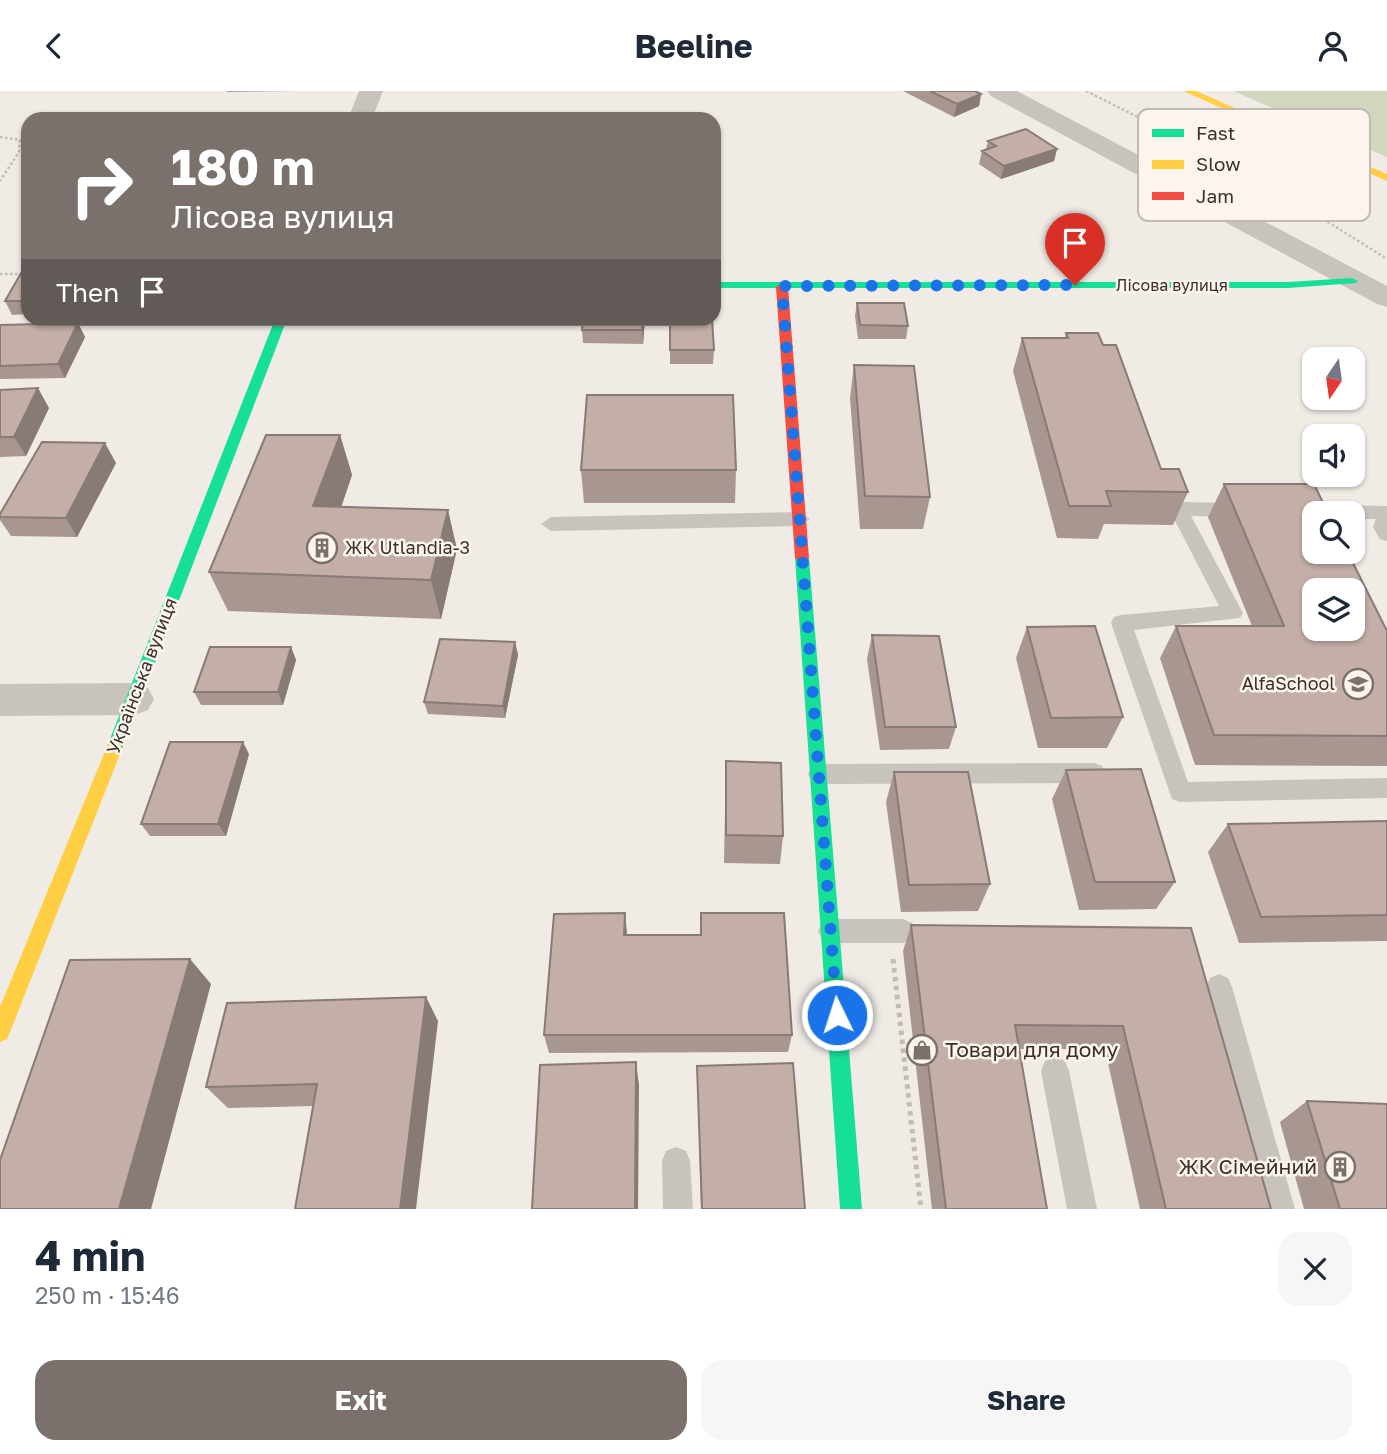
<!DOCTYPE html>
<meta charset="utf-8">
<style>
:root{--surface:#fff;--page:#f6f6f7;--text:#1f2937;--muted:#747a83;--accent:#7a716c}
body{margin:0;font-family:"Golos Text",sans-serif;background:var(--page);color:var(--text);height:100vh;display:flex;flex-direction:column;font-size:26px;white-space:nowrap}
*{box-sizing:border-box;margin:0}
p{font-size:23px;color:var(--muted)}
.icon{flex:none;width:38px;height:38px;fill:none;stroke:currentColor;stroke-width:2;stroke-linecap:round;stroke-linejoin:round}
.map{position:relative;height:1118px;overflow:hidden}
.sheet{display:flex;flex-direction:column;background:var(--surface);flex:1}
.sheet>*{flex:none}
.guide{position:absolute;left:21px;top:21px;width:700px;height:214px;border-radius:21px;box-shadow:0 2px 5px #0004;background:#7a716c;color:#fff;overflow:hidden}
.needle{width:46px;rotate:193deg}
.fabs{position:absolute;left:1302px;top:256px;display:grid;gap:14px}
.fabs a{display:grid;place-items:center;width:63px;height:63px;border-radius:14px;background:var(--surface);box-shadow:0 2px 5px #0004;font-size:35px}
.pin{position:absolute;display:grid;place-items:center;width:60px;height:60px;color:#fff;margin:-72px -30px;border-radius:50% 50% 50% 0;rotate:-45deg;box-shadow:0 0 7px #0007}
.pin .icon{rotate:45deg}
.me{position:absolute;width:77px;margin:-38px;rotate:356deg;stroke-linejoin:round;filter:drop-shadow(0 0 5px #0008)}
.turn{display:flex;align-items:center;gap:24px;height:147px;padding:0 35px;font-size:32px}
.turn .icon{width:91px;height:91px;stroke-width:2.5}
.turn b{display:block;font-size:49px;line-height:60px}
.then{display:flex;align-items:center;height:66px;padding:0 35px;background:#0003;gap:14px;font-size:26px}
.round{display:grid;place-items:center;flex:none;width:74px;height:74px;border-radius:21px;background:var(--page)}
.head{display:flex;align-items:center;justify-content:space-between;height:119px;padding:0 35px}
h1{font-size:42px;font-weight:700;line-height:52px}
.primary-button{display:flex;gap:14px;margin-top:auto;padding:14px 35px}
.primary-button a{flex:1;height:80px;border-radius:21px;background:var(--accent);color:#fff;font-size:28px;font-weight:700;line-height:80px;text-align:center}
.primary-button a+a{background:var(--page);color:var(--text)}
header{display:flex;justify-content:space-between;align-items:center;height:91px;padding:0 35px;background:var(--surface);font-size:32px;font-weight:700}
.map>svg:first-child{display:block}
.green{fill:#d1d6bf}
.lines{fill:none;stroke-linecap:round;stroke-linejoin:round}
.path-far1{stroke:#c2bbb6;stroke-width:2.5;stroke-dasharray:2.5 2.5;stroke-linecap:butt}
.path{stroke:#c2bbb6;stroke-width:5;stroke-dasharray:4.5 4.5;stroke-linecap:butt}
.lane{fill:#c9c3be;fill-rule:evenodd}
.street{fill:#c9c3be;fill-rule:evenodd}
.fast{fill:#16e098;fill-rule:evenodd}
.slow{fill:#ffcf43;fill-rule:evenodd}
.jam{fill:#f24e42;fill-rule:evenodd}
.wall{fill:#a89690}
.shaded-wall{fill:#887a75}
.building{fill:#c3afa7;stroke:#887a75;stroke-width:2;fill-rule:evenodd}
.route{stroke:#1a73e8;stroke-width:12;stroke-dasharray:0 21.6}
.labels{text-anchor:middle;stroke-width:5;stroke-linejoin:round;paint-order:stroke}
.far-street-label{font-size:16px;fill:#3b302b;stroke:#fbf5ee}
.poi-label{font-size:18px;fill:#3b302b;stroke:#fbf5ee;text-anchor:start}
.street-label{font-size:18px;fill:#3b302b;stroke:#fbf5ee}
.near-poi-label{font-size:21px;fill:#3b302b;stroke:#fbf5ee;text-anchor:start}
.key{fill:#fbf5ee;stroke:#c1bab4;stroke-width:2}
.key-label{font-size:19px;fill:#3b302b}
</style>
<header><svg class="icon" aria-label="back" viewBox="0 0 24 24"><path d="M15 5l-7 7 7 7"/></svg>Beeline<svg class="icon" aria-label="person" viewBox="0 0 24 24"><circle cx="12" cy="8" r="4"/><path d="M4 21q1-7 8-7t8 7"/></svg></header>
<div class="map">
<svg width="1387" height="1118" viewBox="0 0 1387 1118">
<rect width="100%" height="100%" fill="#f0ebe5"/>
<path class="green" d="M1233 0H1387V66Z"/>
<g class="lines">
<path class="path-far1" d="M1086 0 1250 82 1387 168
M0 46 20 49 19 61 0 90
M0 183H28"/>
<path class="path" d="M893 868 921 1118"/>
<path class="lane" d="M1178 411 1239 412 1248 419 1239 426 1191 425 1243 522 1240 527 1134 539 1188 691 1387 687V707L1180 711 1172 708 1111 532 1114 526 1121 524 1219 515 1169 418Z
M1299 413 1387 415V450L1380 448 1373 436 1376 428H1353V422H1314V427L1292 425 1290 420 1292 415Z
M800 421 810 428 800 435 551 440 541 433 551 426Z
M1094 672 1102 675 1105 682 1102 689 1094 692 819 693 811 690 808 683 811 676 819 673Z
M831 828H903L912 832 916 840 912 848 903 852H831L822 848 818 840 822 832Z
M1219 883 1228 887 1232 896 1295 1118H1265L1206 896 1210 887Z
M1055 966 1065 970 1069 980 1097 1118H1067L1041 980 1045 970Z
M676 1056 686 1060 690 1070 693 1118H663L662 1070 666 1060Z"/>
<path class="street" d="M359 0H383L372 28H348Z
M987 0H1017L1387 195V216L1377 213 991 5Z
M134 592 148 597 154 608 148 619 134 624 0 625V593Z"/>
<path class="fast" d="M1352 187 1358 190 1356 192 1288 197H714V191H1288Z
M275 228H287L122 658 120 663 114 665 108 663 106 658Z
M802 462 809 467 862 1118H840L795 467Z"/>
<path class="slow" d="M1183 0H1196L1387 83V90Z
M114 651 120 653 122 658 10 941 7 948 0 951V916L106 658 108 653Z"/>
<path class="jam" d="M782 192 788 196 809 467 802 472 795 467 776 196Z"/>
</g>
<path class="wall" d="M227 0H296L227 1Z
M903 0H975L981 3 979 15 954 26Z
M988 50 1057 58 1054 70 1001 88 979 73 982 60 986 58Z
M28 177V223L12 224 5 210Z
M857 212 908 235 906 248H858L855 225Z
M583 228H645L643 253 583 252 582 239Z
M670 228 714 259 713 273H670Z
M78 232 85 246 65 287 0 288V234Z
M1066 242 1103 254 1161 378 1188 401 1173 434 1104 433 1098 448 1057 447 1013 280 1022 247H1065Z
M854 274 930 406 923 438H860L850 307Z
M0 299 49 317 26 365 0 366Z
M340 344 352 384 341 416 457 458 441 528 228 520 209 481Z
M116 372 77 446 11 445 0 429V423Z
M581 379H736L735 412H584Z
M1224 393 1387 540V675L1195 674 1160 567 1176 535H1252L1208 426Z
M1027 536 1123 626 1107 657H1038L1016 567Z
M872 544 956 636 949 658 880 659 867 568Z
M515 551 518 564 505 627 428 623 424 611Z
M291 556 296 569 283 614H201L194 601Z
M249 663 226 745H150L141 733Z
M726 670 783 745 780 773 724 772Z
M1066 679 1175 791 1156 818 1079 819 1052 708Z
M894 681 990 793 978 820 901 821 886 711Z
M1387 730V850L1239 852 1208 761 1228 733Z
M911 834 1191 837 1271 1118H1140L1105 958H1019L1047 1118H932L903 860Z
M627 844 792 944 788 961 549 962 544 944Z
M438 930 313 1015 228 1017 206 996Z
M697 975 805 1118H701Z
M1307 1010 1387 1118H1304L1280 1031Z"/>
<path class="shaded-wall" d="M981 3 979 15 954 26 957 13Z
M1057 58 1054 70 1001 88 1004 75Z
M643 228H645L643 253 642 239Z
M78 232 85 246 65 287 58 273Z
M38 297 49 317 26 365 14 346Z
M340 344 352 384 328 455 313 415Z
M105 352 116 372 77 446 66 427Z
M448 419 457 458 441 528 431 489Z
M515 551 518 564 505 627 503 615Z
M291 556 296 569 283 614 278 601Z
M243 651 249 663 226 745 218 733Z
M625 822 627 842 626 864 624 844Z
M190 868 211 893 151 1118H119Z
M426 906 438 930 416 1118H400Z
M636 971 639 994 638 1118H635Z"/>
<path class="building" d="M930 0H975L981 3 957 13Z
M1026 38 1057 58 1004 75 982 60 996 55 988 50Z
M24 177H28V210H5Z
M857 212H904L908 235 860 234Z
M583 228H643L642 239H582Z
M670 228H712L714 259H670Z
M78 232 58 273 0 275V234Z
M1066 242H1098L1103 254H1116L1161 378H1179L1188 401 1106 400 1111 415H1069L1022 247H1068Z
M854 274 914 275 930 406 865 405Z
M38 297 14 346H0V299Z
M587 304H733L736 379H581Z
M266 344H340L313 415 448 419 431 489 209 481Z
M42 351 105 352 66 427 0 426V423Z
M1224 393H1314L1328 422H1314V460H1347L1387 540V645L1214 644 1176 535H1284ZM1314 499H1353V537H1314Z
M1095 535 1123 626 1051 627 1027 536Z
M872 544 939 545 956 636H885Z
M440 548 515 551 503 615 424 611Z
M210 556H291L278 601H194Z
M170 651H243L218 733H141Z
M726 670 781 672 783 745 726 744Z
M1141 678 1175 791H1095L1066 679Z
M894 681H968L990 793 909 794Z
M1387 730V824L1261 826 1228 733Z
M625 822 624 844H701V822H784L792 944H544L554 823Z
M911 834 1191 837 1271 1118H1166L1123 935 1015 934 1047 1118H946Z
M190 868 119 1118H0V1069L70 869Z
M426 906 400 1118H295L317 993 206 996 227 912Z
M636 971 635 1118H532L540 974Z
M793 972 805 1118H702L697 975Z
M1307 1010 1387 1013V1118H1340Z"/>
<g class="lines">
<path class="route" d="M837 924 782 195 1075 194"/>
</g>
<defs>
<g id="building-ring" transform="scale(1.575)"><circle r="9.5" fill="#fbf5ee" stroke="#7a716c" stroke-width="1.5"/><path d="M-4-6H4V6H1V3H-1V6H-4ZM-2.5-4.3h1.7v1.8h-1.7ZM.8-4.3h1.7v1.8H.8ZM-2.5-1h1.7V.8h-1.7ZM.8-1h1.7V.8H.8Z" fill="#7a716c"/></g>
<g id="school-ring" transform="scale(1.575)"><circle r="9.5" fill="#fbf5ee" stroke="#7a716c" stroke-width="1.5"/><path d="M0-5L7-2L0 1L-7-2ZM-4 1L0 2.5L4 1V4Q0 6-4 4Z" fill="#7a716c"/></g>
<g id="shop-ring" transform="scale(1.575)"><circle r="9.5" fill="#fbf5ee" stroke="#7a716c" stroke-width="1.5"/><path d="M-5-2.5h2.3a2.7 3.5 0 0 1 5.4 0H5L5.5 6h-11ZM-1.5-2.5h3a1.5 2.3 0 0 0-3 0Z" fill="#7a716c"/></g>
</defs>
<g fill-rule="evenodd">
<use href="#building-ring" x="322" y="457"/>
<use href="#school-ring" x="1358" y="593"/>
<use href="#shop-ring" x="922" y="959"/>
<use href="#building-ring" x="1340" y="1076"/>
</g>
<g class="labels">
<g class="far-street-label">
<text x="1172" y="200">Лісова вулиця</text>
</g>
<g class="poi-label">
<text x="345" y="463">ЖК Utlandia-3</text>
<text x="1335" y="599" text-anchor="end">AlfaSchool</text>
</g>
<g class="street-label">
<text transform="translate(142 585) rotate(-69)" y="6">Українська вулиця</text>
</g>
<g class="near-poi-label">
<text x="945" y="966">Товари для дому</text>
<text x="1317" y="1083" text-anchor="end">ЖК Сімейний</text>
</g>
</g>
<rect x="1138" y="18" width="232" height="112" rx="10" class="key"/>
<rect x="1152" y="38" width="32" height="8" fill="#16e098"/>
<rect x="1152" y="69" width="32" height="9" fill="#ffcf43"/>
<rect x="1152" y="101" width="32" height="8" fill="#f24e42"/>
<g class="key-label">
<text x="1196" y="49">Fast</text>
<text x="1196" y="80">Slow</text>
<text x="1196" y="112">Jam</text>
</g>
</svg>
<div class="fabs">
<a><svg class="needle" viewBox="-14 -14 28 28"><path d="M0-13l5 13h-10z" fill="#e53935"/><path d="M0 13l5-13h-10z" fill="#747a83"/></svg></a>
<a><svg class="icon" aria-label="sound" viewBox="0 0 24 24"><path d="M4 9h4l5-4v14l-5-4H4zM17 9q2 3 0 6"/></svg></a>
<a><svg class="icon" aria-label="search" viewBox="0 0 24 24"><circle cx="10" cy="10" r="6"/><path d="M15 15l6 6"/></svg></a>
<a><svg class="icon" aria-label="layers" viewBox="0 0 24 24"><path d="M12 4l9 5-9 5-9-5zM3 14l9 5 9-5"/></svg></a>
</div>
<div class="pin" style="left:1075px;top:194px;background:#d93025"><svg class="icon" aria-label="arrive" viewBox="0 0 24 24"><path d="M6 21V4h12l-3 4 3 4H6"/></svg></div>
<svg class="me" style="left:837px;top:924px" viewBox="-20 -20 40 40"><circle r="17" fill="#1a73e8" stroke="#fff" stroke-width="3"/><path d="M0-11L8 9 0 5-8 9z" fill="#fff"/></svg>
<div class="guide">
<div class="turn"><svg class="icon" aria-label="right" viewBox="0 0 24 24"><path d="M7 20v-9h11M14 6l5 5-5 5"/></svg><div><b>180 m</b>Лісова вулиця</div></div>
<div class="then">Then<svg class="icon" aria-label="arrive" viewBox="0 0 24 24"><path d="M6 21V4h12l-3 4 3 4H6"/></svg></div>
</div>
</div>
<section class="sheet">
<div class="head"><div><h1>4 min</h1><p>250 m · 15:46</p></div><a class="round"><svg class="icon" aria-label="close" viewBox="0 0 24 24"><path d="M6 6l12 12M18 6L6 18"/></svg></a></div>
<div class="primary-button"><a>Exit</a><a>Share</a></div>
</section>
